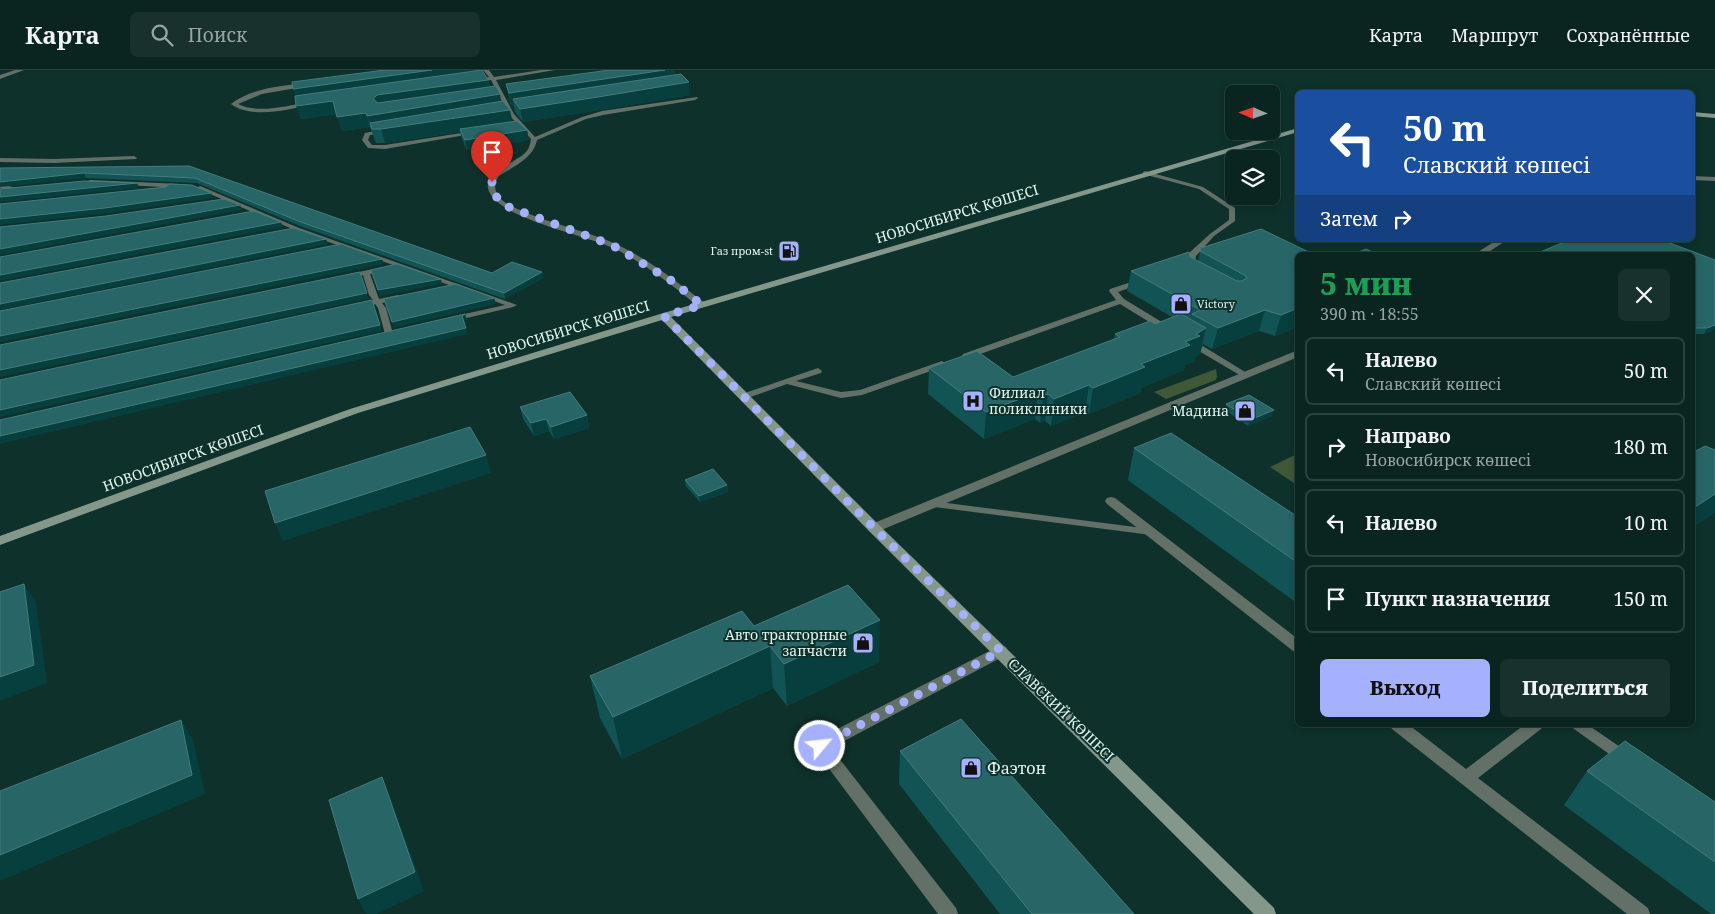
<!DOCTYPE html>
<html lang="ru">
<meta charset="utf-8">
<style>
:root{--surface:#0a2520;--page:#18312d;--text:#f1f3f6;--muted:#99a5a5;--line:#2a423e;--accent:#a5b1fc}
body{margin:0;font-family:"Noto Serif",serif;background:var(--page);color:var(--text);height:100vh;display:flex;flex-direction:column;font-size:19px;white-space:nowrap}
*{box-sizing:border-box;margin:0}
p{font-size:16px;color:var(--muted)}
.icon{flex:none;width:28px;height:28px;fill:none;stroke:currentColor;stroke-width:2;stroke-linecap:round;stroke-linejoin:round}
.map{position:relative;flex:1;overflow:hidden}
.details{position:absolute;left:1295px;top:182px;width:400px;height:475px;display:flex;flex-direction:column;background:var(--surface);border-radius:8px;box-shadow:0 2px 8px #0003,0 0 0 1px var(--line)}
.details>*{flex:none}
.hud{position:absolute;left:1295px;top:20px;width:400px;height:152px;border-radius:8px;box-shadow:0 2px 8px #0003,0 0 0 1px var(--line);background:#1a4fa0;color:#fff;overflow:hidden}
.needle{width:32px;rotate:272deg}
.controls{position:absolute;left:1225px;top:15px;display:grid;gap:10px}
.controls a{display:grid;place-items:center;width:55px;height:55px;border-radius:8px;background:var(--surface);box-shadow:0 2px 8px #0003,0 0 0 1px var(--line);font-size:25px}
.pin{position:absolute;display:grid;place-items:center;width:42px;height:42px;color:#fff;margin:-51px -21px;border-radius:50% 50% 50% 0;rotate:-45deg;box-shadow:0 0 5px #0007}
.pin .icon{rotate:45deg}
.me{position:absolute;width:55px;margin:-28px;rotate:62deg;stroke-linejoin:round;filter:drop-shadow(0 0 4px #0008)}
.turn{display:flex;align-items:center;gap:18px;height:105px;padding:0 25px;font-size:22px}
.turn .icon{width:65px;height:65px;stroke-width:2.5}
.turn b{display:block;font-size:35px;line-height:42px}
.then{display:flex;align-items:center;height:48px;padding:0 25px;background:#0003;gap:10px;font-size:19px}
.round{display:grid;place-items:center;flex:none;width:52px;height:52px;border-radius:8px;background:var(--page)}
.summary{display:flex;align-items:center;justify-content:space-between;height:85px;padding:0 25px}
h1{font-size:30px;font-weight:800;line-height:38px;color:#1e9e55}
.action{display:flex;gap:10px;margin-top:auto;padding:10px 25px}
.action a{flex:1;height:58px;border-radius:8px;background:var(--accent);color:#111;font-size:20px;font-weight:800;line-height:58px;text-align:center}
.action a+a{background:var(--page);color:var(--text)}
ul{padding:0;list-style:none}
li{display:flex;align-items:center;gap:15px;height:68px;margin:0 10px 8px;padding:0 15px;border:2px solid var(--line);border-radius:8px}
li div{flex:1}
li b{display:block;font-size:19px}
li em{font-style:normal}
header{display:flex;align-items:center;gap:30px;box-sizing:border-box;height:70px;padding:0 25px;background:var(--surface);border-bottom:1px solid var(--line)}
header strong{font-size:24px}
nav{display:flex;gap:28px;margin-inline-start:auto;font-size:18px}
.search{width:350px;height:45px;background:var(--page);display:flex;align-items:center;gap:12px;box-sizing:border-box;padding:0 18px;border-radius:8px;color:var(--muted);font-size:19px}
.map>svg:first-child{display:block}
.green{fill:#3f5838}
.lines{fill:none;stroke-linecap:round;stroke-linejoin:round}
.lane{fill:#637068;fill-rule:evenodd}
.street{fill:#637068;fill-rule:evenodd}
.secondary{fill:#83978b;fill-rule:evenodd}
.wall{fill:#125456}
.shaded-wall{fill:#073f3e}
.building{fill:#286566;stroke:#457c7c}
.route{stroke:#a5b1fc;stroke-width:9;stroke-dasharray:0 16.2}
.labels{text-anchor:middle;stroke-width:4;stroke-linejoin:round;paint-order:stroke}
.far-poi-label{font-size:11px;fill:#e2f5f0;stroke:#0e312b;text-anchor:end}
.street-label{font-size:14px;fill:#e2f5f0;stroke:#0e312b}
.poi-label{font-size:14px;fill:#e2f5f0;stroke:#0e312b;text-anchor:end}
.near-poi-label{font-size:16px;fill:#e2f5f0;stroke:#0e312b;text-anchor:start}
</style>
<header>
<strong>Карта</strong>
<div class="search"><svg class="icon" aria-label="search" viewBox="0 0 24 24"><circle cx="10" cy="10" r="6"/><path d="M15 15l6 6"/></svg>Поиск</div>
<nav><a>Карта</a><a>Маршрут</a><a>Сохранённые</a></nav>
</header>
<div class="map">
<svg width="1715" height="844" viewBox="0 0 1715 844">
<rect width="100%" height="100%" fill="#0e312b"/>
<path class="green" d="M1216 299 1217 306 1216 310 1166 329 1154 322Z
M1297 384V415L1270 397Z"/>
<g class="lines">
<path class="lane" d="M483 0H489L494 7 541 0H555L496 10 514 44 535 67 582 47 602 41 697 27 698 28 695 30 603 45 586 49 537 70C533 89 514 96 499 106 493 114 494 123 502 130 510 137 522 141 532 145 560 156 589 162 616 174 648 189 677 212 705 233V237H699C672 215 643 192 611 177 585 165 493 147 488 118 485 102 516 92 525 83 529 79 530 75 531 69L509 45 491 10 476 13 473 11 489 7Z
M306 13 309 15 308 16 262 24 238 34C258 44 287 36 308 32L311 34 310 35C287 40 251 49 231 34 251 18 281 16 306 13Z
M384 59 386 60V62L370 65 368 70 372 75H385L474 61 477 63 385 79 368 78 362 70 365 63Z
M134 86 137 88 136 89 54 93 0 92V88L54 89Z
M1145 101 1203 117 1235 138V151L1214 166 1196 186 1193 203H1187L1186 201 1189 183 1210 164 1229 150V139L1199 119 1143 104V102Z
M90 110 181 114 184 116 181 118 88 113 87 112Z
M0 114 17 118 18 119 15 121 0 118Z
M200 116 299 158 517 235 513 237 454 251H451V247L505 235 295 160 198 119V117Z
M383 197H386V201L370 204 379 229 398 225 402 227 401 229 382 233 386 238 393 264 389 266 385 264 378 238 375 234 360 237 356 235 357 233 373 230 369 225 363 205 349 208 345 206 349 204Z
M1140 209 1144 211 1143 213 1118 222 1124 229 1170 257V261H1164L1120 234 969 288H963L962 286 963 284 1116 230 1109 221 1110 219Z
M1187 270H1193L1250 305 1246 308 1243 307 1187 274Z
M942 291 946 294 945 296 862 325 841 328 787 314 745 329 741 326 742 324 818 298 822 301 821 303 796 311 841 322 860 320Z
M931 431 1151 459 1156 462 1151 465 927 436 926 434Z
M1572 655H1588L1629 683 1631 687 1629 691 1624 692 1619 691 1574 659Z"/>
<path class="street" d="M15 0H24L0 9V5Z
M1692 106 1715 107V111L1692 110Z
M1497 170H1507L1484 185H1473Z
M1298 280V287L879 461H869L867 458 869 455Z
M1111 427 1115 428 1298 569V582L1293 581 1107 434 1105 431 1107 428Z
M1001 575 1006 577 1008 581 1006 585 831 678 956 838 958 844H938L812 676 814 671Z
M1390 655H1409L1466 699 1524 655H1543L1541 659 1478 708 1648 838 1650 844H1627L1392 659Z"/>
<path class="secondary" d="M1692 42 1715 44V48L1692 46Z
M1298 58V62L671 247 879 455 1274 838 1276 844H1254L869 461 662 250 358 343 0 475V466L350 339 660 244Z"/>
</g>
<path class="wall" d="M385 0H480L488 10 490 17 501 31 512 51 527 60 529 70 467 80 462 69 460 62 385 73H376L370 57 342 61 337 44 301 49 296 36V26L293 19Z
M674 0 675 5 690 25 600 40 523 52 515 42 514 36H511L506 14Z
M189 96 492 203 542 202 543 208 505 229 300 156 197 113 86 108 14 98Z
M1201 178 1298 185V257L1275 266 1259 261 1212 279 1203 274 1200 284 1195 287 1194 292 1185 295 1184 300 1141 318 1140 323 1089 344 1085 342 1051 356 1045 351 1040 353 1035 349 984 369 928 324 929 298 1013 307 1114 269 1115 264 1155 254 1172 247 1127 221 1131 201 1190 187 1198 191Z
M1692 185 1715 259 1704 264H1694Z
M1226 334 1272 346 1248 356 1225 340Z
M520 337 587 345 589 358 554 369 549 361 534 366 523 349Z
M1134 378 1298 447V534L1128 410Z
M685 410 727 415 728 422 700 432 686 416Z
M754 556 879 592 787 636 773 618 622 689 600 648 590 606Z
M900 681 1134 844H1000L899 714Z
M1587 701 1715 732V844H1711L1564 735Z"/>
<path class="shaded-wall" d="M432 0H480L481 6 297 32 293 19Z
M665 0H674L676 11 513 29 514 36H511L509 23Z
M488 10 491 23 376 43 373 29 377 25Z
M689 12 690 25 600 40 523 52 520 39Z
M500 24 502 38 370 53 372 59 367 46Z
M333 31 337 44 301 49 296 36Z
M510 40 513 54 460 59V62L385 73 381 59Z
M366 43 370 57 342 61 337 47Z
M527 60 529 70 467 80 465 70Z
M84 103 86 108 0 117V112Z
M137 113 139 118 0 132V127Z
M211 123 213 128 108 143 0 155V149Z
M240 135 242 140 0 185V179Z
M281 152 283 157 0 211V205Z
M326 169 328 174 0 240V234Z
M382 189 384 194 0 272V266Z
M542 202 543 208 505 229 504 223Z
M441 209 442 214 380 226 378 220Z
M367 223 369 229 0 307V300Z
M494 228 496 234 393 258 392 252Z
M372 230 382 261 0 347V340Z
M1298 238V257L1275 266 1281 245Z
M1265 240 1259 261 1212 279 1218 258Z
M465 244 467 250 463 252 462 246Z
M1715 255V259L1704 264 1707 258Z
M466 258 468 264 0 374V366Z
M1206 258 1200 284 1195 287 1194 292 1185 295 1184 300 1141 318 1140 323 1089 344 1093 318 1185 272Z
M1697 258 1694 264 1692 265V261Z
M1089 315 1085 342 1051 356 1054 329Z
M1038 322 1035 349 984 369 986 342Z
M1048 324 1045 351 1040 353 1043 326Z
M1274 340 1272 346 1248 356 1250 350Z
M587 345 589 358 554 369 551 357Z
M546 349 549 361 534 366 531 353Z
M486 385 491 403 283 471 275 453Z
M727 415 728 422 700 432 699 426Z
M1715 424V443L1692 458V439Z
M24 514 36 532 47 613 0 631V607Z
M880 550 879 592 787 636 784 594Z
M770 576 773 618 622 689 613 647Z
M181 650 193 669 205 724 0 811V785Z
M382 707 390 726 424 821 377 844H366L358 829Z"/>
<path class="building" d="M385 0H432L293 19 292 12Z
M482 0 488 10 377 25 373 29 378 33 496 16 500 24 367 46 366 43 337 47 333 31 296 36 295 26Z
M610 0H665L509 23 506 14Z
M681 4 689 12 598 27 520 39 513 29Z
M503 31 510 40 381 59H372L370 53Z
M517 51 527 60 465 70 460 59Z
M189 96 492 203 512 192 542 202 504 223 298 151 195 108 84 103 0 112V98Z
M84 111 137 113 0 127V119Z
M169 114 192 115 211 123 105 138 0 149V134L166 117Z
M224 129 240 135 0 179V157L106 146Z
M254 141 281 152 0 205V187Z
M294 158 326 169 0 234V213Z
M1261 159 1315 185H1298V238L1281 245 1265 240 1218 258 1192 244 1200 240 1131 201 1189 182 1190 187 1237 211H1242L1247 208 1246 206 1200 181 1201 178Z
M1569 170H1662L1715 190V255L1707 258H1697L1692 261V185H1533Z
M341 174 382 189 0 266V241Z
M1366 179 1379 185H1351Z
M1346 183 1350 185H1340Z
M397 194 441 209 378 220 371 200Z
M360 202 367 223 0 300V275Z
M456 214 494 228 392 252 384 229Z
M372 230 380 255 0 340V310Z
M465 244 462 246 466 258 0 366V350Z
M1181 244 1206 258 1196 264 1200 266 1185 272 1190 275 1141 294 1145 297 1093 318 1089 315 1054 329 1048 324 1043 326 1038 322 986 342 929 298 977 281 1013 307 1120 267 1115 264 1150 251 1155 254Z
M570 322 587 345 551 357 546 349 531 353 520 337Z
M1249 325 1274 340 1250 350 1226 334Z
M470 357 486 385 275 453 265 421Z
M1171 363 1298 447V493L1134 378Z
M1705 376 1715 380V424L1692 439V383Z
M713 399 727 415 699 426 685 410Z
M24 514 34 595 0 607V522Z
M848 515 880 550 784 594 770 576 613 647 590 606 742 541 754 556Z
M961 649 1134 844H1032L900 681Z
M181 650 192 705 0 785V721Z
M1625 671 1715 732V792L1587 701Z
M382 707 415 802 358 829 329 730Z"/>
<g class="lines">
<path class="route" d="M492 112C491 122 498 130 506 136L612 175 672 211 702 235 664 246 874 458 1001 581 820 676"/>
</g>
<defs>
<g id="fuel-square" transform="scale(1.125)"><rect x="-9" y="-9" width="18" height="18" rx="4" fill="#a5b1fc" stroke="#0e312b"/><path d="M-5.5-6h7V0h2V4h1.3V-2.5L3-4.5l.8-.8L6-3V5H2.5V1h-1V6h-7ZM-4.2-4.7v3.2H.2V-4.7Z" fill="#111"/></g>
<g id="shop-square" transform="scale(1.125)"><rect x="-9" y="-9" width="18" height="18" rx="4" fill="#a5b1fc" stroke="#0e312b"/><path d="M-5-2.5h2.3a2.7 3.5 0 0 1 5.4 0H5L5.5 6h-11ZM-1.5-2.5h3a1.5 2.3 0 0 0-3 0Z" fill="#111"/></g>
<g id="hospital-square" transform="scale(1.125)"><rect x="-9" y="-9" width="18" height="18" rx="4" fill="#a5b1fc" stroke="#0e312b"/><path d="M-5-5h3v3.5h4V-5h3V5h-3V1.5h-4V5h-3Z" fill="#111"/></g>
</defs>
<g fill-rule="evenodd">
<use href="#fuel-square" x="789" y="181"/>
<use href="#shop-square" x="1181" y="234"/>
<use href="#hospital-square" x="973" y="331"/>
<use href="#shop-square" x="1245" y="341"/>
<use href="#shop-square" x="863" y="573"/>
<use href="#shop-square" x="971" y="698"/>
</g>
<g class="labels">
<g class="far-poi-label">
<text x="773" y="185">Газ пром-st</text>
<text x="1197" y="238" text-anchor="start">Victory</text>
</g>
<g class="street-label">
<text transform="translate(957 144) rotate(-17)" y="5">НОВОСИБИРСК КӨШЕСІ</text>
<text transform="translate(568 260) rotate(-17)" y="5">НОВОСИБИРСК КӨШЕСІ</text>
<text transform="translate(183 388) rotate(-20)" y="5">НОВОСИБИРСК КӨШЕСІ</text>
<text transform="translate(1061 640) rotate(44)" y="5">СЛАВСКИЙ КӨШЕСІ</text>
</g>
<g class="poi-label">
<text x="989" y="328" text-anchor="start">Филиал<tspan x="989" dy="16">поликлиники</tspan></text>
<text x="1229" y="346">Мадина</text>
<text x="847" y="570">Авто тракторные<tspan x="847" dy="16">запчасти</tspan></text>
</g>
<g class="near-poi-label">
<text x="987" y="704">Фаэтон</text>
</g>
</g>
</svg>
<div class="controls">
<a><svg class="needle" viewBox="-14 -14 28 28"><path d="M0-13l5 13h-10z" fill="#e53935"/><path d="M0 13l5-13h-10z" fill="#99a5a5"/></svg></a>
<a><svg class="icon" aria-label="layers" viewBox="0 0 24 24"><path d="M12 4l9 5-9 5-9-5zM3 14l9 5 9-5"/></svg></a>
</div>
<div class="pin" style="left:492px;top:112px;background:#d93025"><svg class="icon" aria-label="arrive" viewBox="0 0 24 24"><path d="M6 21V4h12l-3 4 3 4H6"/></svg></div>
<svg class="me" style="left:820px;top:676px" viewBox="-20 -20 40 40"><circle r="17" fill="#a5b1fc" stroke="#fff" stroke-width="3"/><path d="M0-11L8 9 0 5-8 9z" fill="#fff"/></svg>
<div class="hud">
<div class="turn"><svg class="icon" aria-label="left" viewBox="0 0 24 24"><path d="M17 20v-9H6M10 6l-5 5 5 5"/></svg><div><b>50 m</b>Славский көшесі</div></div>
<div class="then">Затем<svg class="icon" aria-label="right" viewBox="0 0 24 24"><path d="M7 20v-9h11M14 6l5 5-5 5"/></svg></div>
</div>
<section class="details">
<div class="summary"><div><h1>5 мин</h1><p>390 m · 18:55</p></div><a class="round"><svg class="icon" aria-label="close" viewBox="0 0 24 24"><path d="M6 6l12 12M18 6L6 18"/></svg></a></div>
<ul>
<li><svg class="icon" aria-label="left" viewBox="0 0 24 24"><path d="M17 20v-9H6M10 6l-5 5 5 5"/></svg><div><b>Налево</b><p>Славский көшесі</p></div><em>50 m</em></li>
<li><svg class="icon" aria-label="right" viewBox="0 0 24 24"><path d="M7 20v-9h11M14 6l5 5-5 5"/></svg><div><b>Направо</b><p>Новосибирск көшесі</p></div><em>180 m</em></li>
<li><svg class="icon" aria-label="left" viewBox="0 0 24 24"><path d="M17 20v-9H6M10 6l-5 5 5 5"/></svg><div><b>Налево</b></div><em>10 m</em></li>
<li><svg class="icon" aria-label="arrive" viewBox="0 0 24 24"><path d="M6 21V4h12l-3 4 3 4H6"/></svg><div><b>Пункт назначения</b></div><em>150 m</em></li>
</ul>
<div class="action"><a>Выход</a><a>Поделиться</a></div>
</section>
</div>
